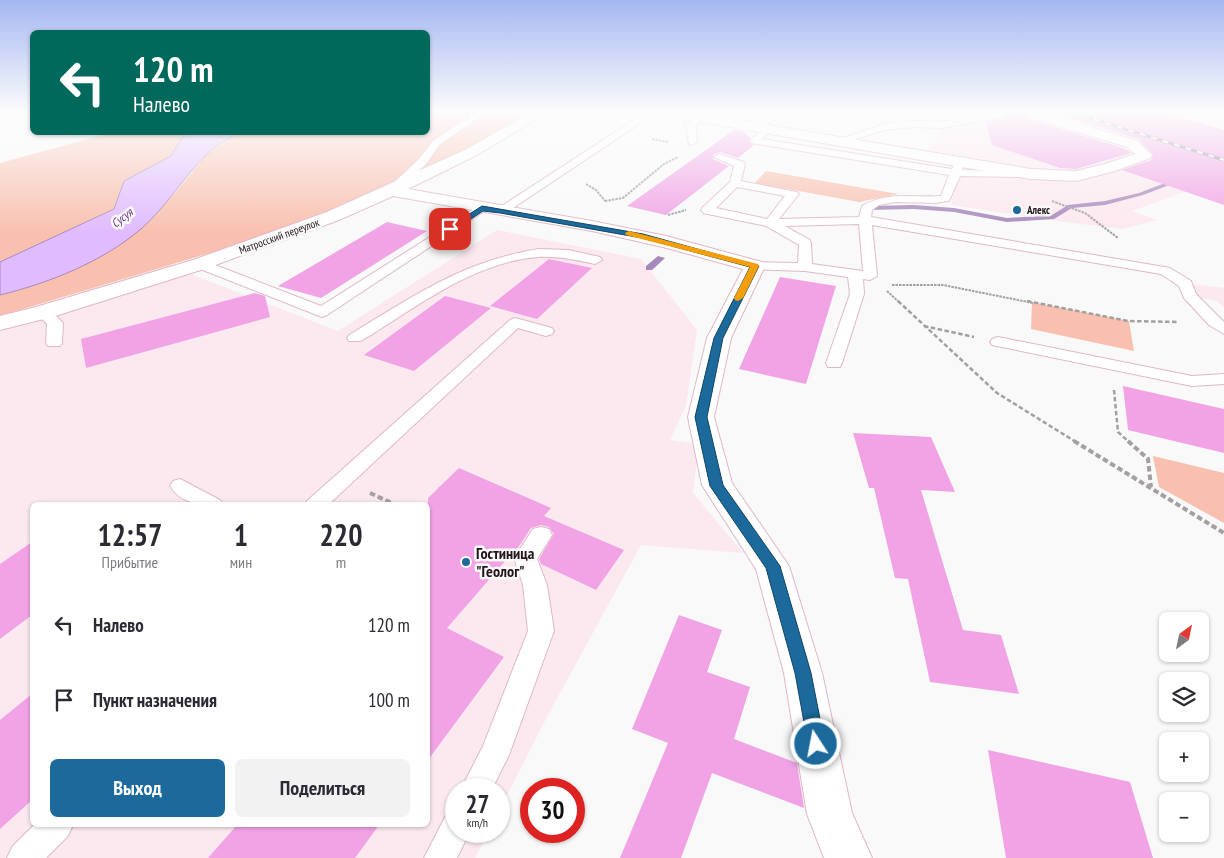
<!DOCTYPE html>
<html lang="ru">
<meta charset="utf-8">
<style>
:root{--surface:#fff;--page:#f2f2f3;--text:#2b2b33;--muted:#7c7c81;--accent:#1c6a9c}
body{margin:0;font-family:"PT Sans Narrow",sans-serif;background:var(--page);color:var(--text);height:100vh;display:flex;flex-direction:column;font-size:19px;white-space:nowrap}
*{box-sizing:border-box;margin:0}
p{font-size:16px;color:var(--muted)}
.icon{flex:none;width:28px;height:28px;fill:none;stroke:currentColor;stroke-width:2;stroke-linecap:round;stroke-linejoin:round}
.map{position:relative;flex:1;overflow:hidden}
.sheet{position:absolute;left:30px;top:502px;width:400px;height:325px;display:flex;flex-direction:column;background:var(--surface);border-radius:8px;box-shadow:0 1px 4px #0004}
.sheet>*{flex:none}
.banner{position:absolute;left:30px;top:30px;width:400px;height:105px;border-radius:8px;box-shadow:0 1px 4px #0004;background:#00695c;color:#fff;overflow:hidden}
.needle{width:32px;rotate:33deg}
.tools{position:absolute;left:1159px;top:612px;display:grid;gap:10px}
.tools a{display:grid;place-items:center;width:50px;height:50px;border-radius:8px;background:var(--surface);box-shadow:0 1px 4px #0004;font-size:25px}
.speed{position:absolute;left:445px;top:778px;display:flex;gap:10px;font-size:25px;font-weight:700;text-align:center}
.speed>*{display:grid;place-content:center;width:65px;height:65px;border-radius:50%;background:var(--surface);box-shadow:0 1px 4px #0004;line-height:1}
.speed small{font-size:12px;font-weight:400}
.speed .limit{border:8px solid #d22;background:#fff;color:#111}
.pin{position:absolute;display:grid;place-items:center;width:42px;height:42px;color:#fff;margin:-21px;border-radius:10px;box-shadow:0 2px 8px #0006}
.me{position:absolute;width:55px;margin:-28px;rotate:349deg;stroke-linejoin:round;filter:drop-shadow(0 0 4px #0008)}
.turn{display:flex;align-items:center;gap:18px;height:105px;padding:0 20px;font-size:22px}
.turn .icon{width:65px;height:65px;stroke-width:2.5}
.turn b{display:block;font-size:35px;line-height:42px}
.eta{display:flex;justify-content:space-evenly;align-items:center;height:85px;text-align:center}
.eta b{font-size:30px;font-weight:600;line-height:35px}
.action{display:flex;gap:10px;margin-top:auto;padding:10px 20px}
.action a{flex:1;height:58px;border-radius:8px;background:var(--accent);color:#fff;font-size:20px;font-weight:600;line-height:58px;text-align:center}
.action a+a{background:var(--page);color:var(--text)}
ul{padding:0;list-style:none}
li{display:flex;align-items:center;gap:15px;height:75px;padding:0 20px}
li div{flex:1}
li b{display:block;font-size:19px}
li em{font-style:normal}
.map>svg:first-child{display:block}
.built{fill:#fce8ef;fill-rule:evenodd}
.green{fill:#f9c0af}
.water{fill:#e0bbff;stroke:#a789bb}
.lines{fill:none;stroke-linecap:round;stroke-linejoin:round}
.stream{fill:#a789bb;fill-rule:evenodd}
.building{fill:#f1a3e6}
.service-casing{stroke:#dfb8c7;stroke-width:2}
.minor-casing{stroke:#dfb8c7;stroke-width:2}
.path-far2{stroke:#a49fa1;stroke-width:2;stroke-dasharray:2.5 1;stroke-linecap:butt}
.path-far1{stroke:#a49fa1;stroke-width:2.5;stroke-dasharray:4.5 2.5;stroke-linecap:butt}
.path{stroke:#a49fa1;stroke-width:4;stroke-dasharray:5.5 3;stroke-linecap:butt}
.service{fill:#fff;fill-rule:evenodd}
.minor{fill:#fff;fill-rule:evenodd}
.rail-casing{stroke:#8f888b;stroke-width:3}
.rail{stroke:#f9f9f9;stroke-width:2;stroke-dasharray:6;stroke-linecap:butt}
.route{fill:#1c6a9c;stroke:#124565}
.slow{fill:#f59e0b}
.poi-dot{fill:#1c6a9c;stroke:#f9f9f9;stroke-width:2}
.labels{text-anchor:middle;stroke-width:5;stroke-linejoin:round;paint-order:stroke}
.far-poi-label{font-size:11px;font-weight:bold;fill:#23151b;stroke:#f9f9f9;text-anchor:start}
.far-street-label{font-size:11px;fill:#23151b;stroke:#f9f9f9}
.far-water-label{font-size:12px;font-style:italic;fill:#6a3090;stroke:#f9f9f9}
.near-poi-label{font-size:16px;font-weight:bold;fill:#23151b;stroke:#f9f9f9;text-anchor:start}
</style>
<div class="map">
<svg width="1224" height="858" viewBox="0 0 1224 858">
<rect width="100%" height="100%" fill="#f9f9f9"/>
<path class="built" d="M834 112H1038L1125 146 1114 150 1153 162 1204 185 1132 211 1157 220 1122 229 1049 220 951 205 960 162 922 155 943 132Z
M1094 112H1224V153Z
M497 230 641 259 697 330 686 406 670 440 699 444 693 493 743 553 641 545 549 713 499 811V789H456V831H489L475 858H0V316L33 307 171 264 198 277 338 331ZM32 505H428V825H32Z
M1190 284 1224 288V307L1215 300 1198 298Z"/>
<path class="green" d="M428 112H543L333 216 0 316V295L23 289 140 229 175 193 207 154 238 133 428 132Z
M110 133H191L182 138 171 156 124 181 114 209 0 262V163Z
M766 171 898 194 859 202 755 183Z
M1032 302 1129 321 1134 351 1031 329Z
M1153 456 1224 473V523L1159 487Z"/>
<path class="water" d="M191 133H238C228 139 215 146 207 154 183 178 166 207 141 229 102 262 49 283 0 295V262L114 209 124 181 171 156 182 138Z"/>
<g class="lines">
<path class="stream" d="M1170 181 1173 183 1172 184 1143 195 1105 205 1072 208 1054 219 1007 222 954 212 914 209 866 210 862 208 866 206 914 205 954 208 1007 218 1052 215 1068 205 1105 201 1139 193Z
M658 256 665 258 652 270H646V266Z"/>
</g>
<path class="building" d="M1008 112H1023L1025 118 1126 149 1131 153 1076 169 1060 168 992 145 986 122 1003 119 1008 116Z
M1051 112H1161L1224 130V205L1122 170 1151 160 1153 154 1138 139Z
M734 130 745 132 750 138V144L754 145 738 158 720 152 713 155V159L729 166 666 215 627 206Z
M387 222 427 231 321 298 278 286Z
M549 259 592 268 537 319 490 306Z
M780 277 836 286 806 384 739 369Z
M255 293 265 296 270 317 86 368 81 339Z
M445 296 491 308 414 371 364 355Z
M1123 386 1224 409V453L1128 430Z
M853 433 931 437 955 492 921 490 963 630 1001 635 1019 694 930 682 908 579 895 578 874 488H869Z
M459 468 551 508 544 516 624 550 596 590 541 564 539 559 554 534 549 527 541 525 531 528 515 552H513L447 628 504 657 428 760V498Z
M32 542V615L0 639V564Z
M679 615 722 630 707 672 750 687 734 739 797 763 804 808 712 773 681 858H620L668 743 632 729Z
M32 694V800L0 829V720Z
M988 750 1130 782 1153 858H1006Z
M237 825H379L355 858H208Z"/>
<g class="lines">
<g class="service-casing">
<path id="service" d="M476 112H487L439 145 427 163 395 193H387L385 191 387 189 419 159 433 141Z
M646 112H657L504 214 500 215 494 211Z
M780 112H794L771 121 760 129H754L752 127 765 117Z
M997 112 1007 114 1003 117 942 128 913 127 885 130 839 144 834 141 884 124 913 121 942 122Z
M698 114 702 117 696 126 697 142 692 145 689 144 686 126 695 115Z
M768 126 773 129 762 139 952 169 956 160 960 159 965 162 962 170 1030 172 1031 174 1026 177 960 176 949 201 935 203 895 202 879 205 872 210 871 217 1170 268 1191 281 1196 294 1224 322V334L1209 325 1184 298 1179 286 1161 274 872 225 877 276 870 280 863 279 864 294 842 363 840 367H828L826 363 850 294 848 277 805 271 750 269 748 266 750 263 755 262 798 263 799 245 766 226 703 213 701 210 703 207 730 182 734 166 714 157 719 154 744 162 745 164 741 181 797 192 799 194 779 219 859 217 862 206C888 191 913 198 941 196L949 175 751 143V139ZM737 187 785 196 767 219 716 208ZM859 224 863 271 812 264 811 243 810 240 785 226Z
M482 204 486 206 488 208 486 210 327 315 322 317 195 267 193 264 195 261H205L321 306Z
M539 249 568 250 600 257 602 260 595 264C576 260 558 256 538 257 473 262 415 308 361 341H349L347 338 349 335C414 296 462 261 539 249Z
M44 307 49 309 63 323 62 343 60 346H48L46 343 47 324 36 312 39 309Z
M515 318 552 328 554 331 552 334 546 336 518 328 328 505H304L308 500 510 320Z
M998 337 1192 376 1224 374V384L1192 386 992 345 990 342 992 339Z
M180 479 220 500 224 505C204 505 181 505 170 486L173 481Z
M541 527 549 529 552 535 537 559 547 585 554 631 509 755 492 789H461L483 746 528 631 523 585 514 558 533 529Z
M456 812V831H470L457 858H424L445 817Z
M34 825H73L68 836 46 858H7L12 847Z"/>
</g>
<g class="minor-casing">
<path id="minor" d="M532 112H549L475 156 408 189 592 221 666 236 762 262 765 266 731 338 714 417 732 483 789 566 822 673 852 813 872 858H824L807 814 784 673 756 569 702 485 688 417 707 338 743 269 663 247 592 231 393 196 339 220 207 268 52 317 0 330V316L36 307 193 260 327 212 465 150Z
M660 112H691L1031 169 1076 171 1105 164 1135 154 1127 147 1026 116 1025 113 1043 112 1137 141 1152 155 1150 158 1115 171 1076 181 1031 179 666 116Z"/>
</g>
<path class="path-far2" d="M652 139 668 142
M586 184 596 190 605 201
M605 201 623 198 664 164 678 157
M1052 201 1085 213 1118 238
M668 215 686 210
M892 285H943L1033 303
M887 291 900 303"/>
<path class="path-far1" d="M898 301 997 393 1076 442
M1027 301 1128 321 1179 322
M924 326 974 337
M1114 390 1118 432 1129 442"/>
<path class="path" d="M1074 441 1224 533
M1128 441 1148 459 1151 487
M370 493 396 505"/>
<use href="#service" class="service"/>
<use href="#minor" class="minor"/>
<g class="rail-casing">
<path id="rail" d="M1071 112 1224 160"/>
</g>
<use href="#rail" class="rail"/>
</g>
<linearGradient id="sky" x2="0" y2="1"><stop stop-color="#a5b7f1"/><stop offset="0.48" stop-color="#fcfcfc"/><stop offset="1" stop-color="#fcfcfc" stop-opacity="0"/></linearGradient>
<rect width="1224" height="233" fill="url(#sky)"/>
<path class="route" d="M482 206 643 234 759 266 723 338 707 417 723 485 780 566 811 673 825 744 823 750 816 752 810 750 808 744 795 673 766 568 710 486 695 417 714 338 750 267 642 238 500 213 483 211 453 231 446 229Z"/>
<path class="slow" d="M629 231 758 264 759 266 743 298 738 301 735 300 734 298 750 267 626 235 625 233Z"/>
<g class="poi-dot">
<circle cx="1017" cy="210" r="5"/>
<circle cx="466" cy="562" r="5"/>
</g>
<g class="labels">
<g class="far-poi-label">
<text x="1027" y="214">Алекс</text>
</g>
<g class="far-street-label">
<text transform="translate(279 236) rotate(-20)" y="4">Матросский переулок</text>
</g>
<g class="far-water-label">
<text transform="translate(122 218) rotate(-37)" y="4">Сусуя</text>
</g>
<g class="near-poi-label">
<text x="476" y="559">Гостиница<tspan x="476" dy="18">"Геолог"</tspan></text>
</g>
</g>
</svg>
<div class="tools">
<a><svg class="needle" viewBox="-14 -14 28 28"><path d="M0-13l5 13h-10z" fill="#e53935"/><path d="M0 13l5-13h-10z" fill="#7c7c81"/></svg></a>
<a><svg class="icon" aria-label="layers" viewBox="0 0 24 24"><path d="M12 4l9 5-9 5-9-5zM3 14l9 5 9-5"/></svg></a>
<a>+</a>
<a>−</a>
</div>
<div class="speed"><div>27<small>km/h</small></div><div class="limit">30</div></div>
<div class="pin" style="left:450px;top:229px;background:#d93025"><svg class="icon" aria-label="arrive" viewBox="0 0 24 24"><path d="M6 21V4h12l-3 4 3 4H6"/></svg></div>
<svg class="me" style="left:816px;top:744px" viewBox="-20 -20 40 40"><circle r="17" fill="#1c6a9c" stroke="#fff" stroke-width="3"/><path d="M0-11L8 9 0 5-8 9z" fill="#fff"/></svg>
<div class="banner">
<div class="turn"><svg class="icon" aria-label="left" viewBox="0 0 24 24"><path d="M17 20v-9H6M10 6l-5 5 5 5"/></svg><div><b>120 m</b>Налево</div></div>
</div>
<section class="sheet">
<div class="eta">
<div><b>12:57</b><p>Прибытие</p></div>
<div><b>1</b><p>мин</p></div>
<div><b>220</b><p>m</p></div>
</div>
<ul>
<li><svg class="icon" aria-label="left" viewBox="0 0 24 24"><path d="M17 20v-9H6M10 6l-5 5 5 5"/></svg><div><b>Налево</b></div><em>120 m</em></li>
<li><svg class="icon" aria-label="arrive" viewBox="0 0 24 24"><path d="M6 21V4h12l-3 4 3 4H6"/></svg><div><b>Пункт назначения</b></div><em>100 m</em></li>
</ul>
<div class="action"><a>Выход</a><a>Поделиться</a></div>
</section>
</div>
